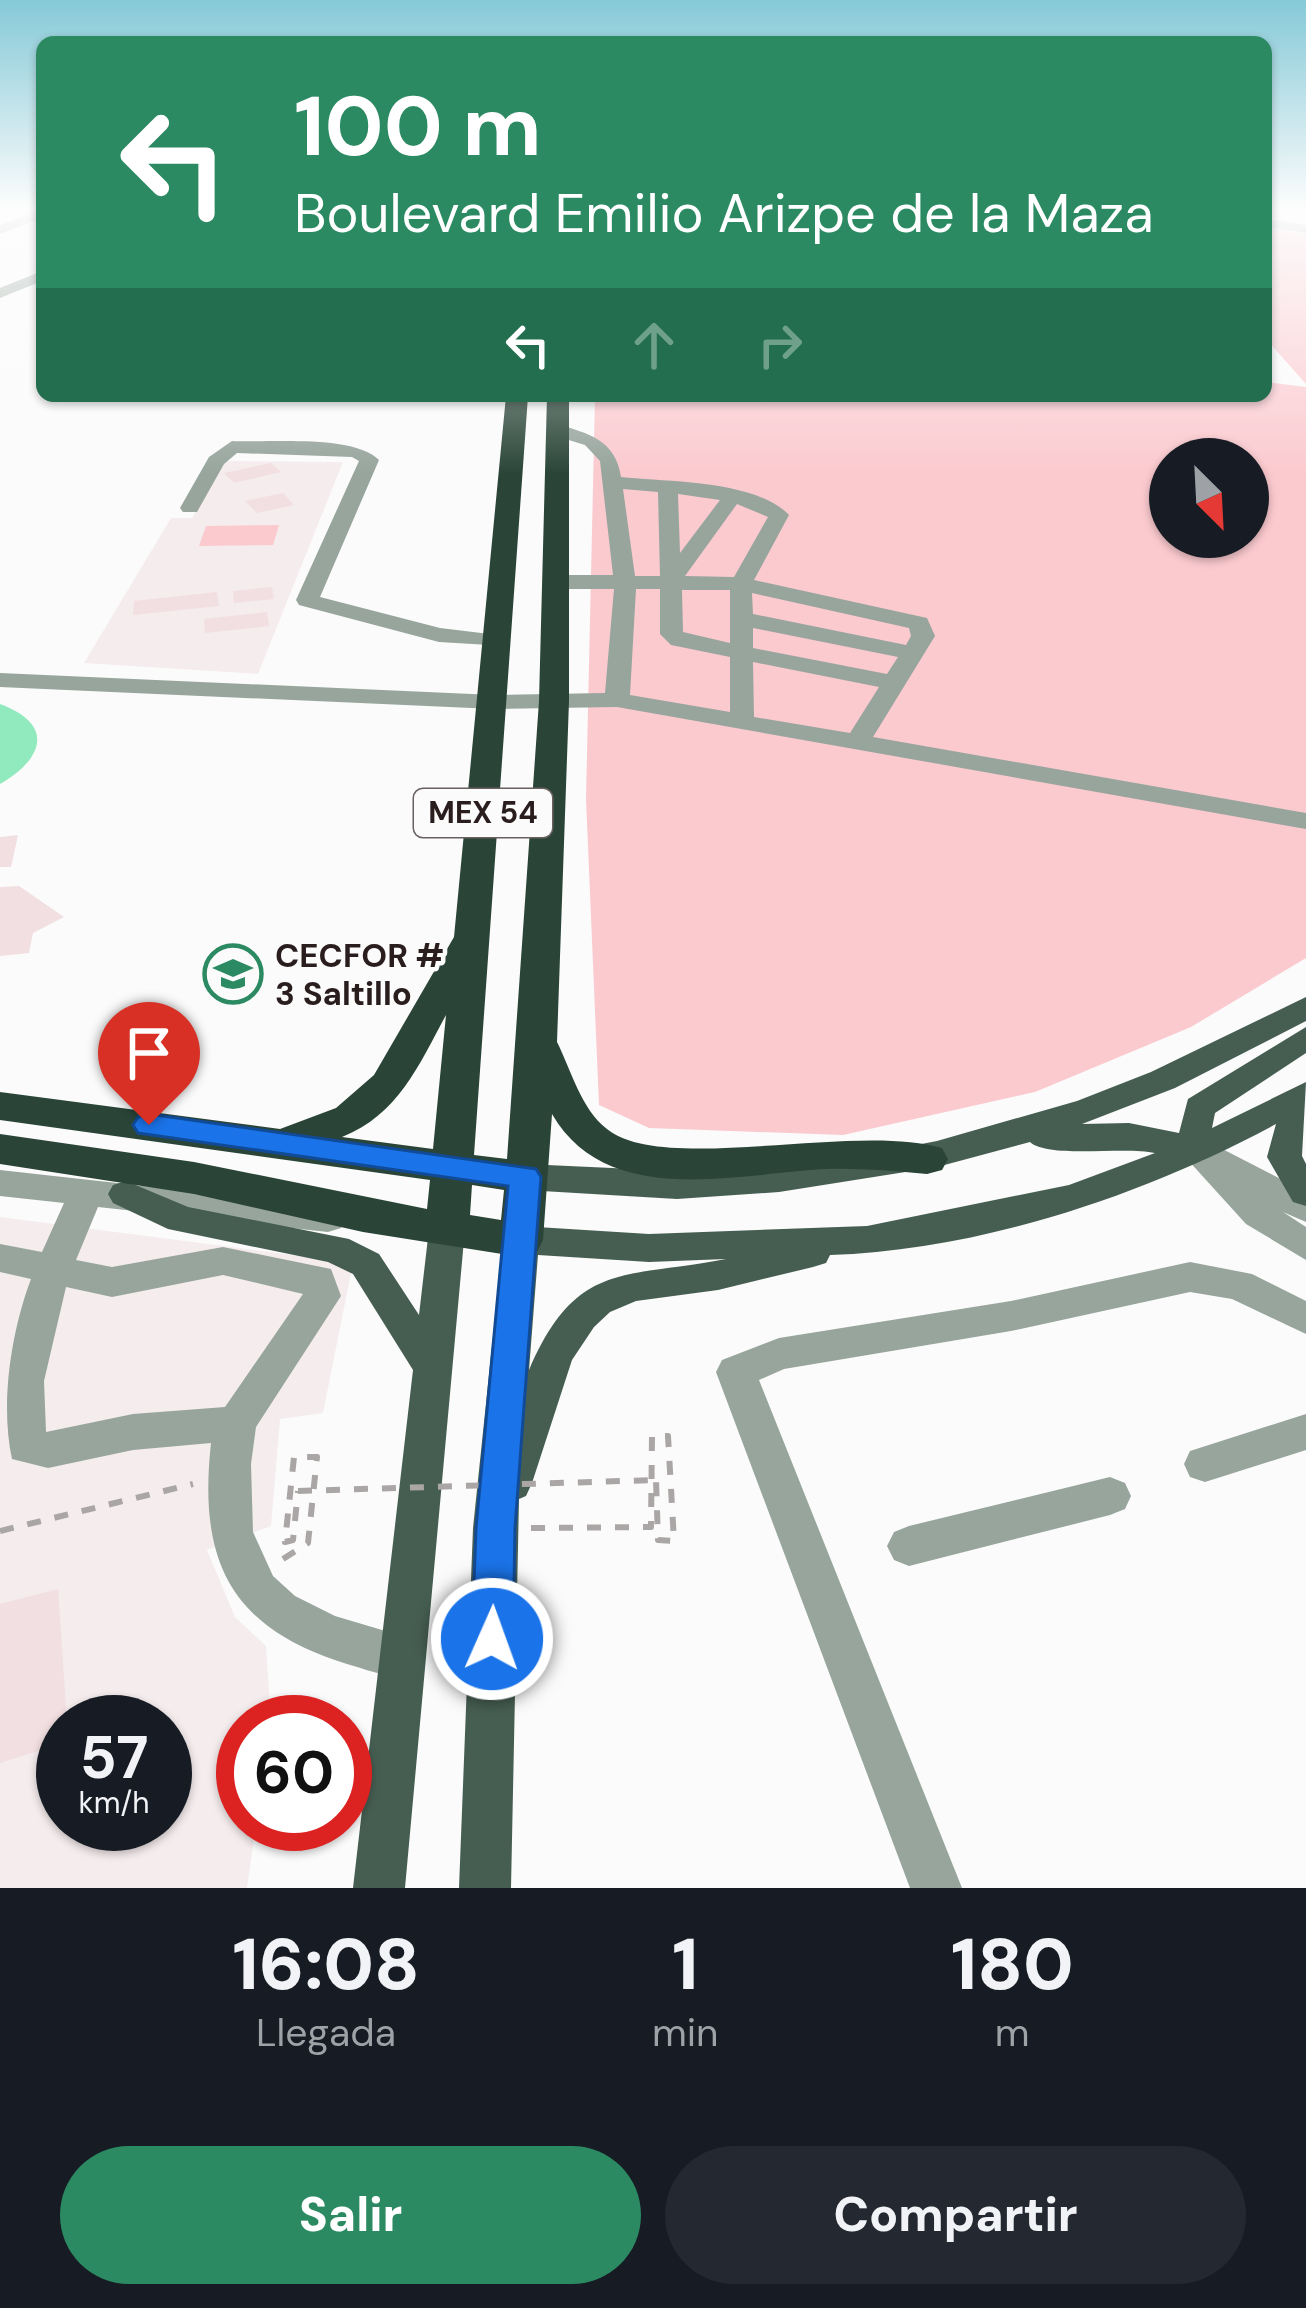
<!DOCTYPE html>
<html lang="es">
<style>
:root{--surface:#171b24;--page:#242831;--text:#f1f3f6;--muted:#9ea1a6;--accent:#2b8a62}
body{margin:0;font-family:"DM Sans",sans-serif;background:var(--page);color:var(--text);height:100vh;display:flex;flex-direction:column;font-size:45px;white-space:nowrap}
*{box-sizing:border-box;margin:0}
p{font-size:39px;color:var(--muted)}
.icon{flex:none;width:66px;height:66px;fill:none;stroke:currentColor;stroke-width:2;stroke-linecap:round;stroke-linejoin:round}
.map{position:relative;height:1888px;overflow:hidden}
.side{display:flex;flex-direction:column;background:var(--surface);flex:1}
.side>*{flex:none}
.guide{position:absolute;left:36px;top:36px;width:1236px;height:366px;border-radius:18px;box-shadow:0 3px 9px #0004;background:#2b8a62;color:#fff;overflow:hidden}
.needle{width:78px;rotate:156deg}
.fabs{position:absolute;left:1149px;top:438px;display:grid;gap:24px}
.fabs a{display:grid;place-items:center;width:120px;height:120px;border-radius:50%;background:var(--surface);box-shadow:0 3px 9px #0004;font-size:60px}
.speed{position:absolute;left:36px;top:1695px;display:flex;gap:24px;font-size:60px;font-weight:700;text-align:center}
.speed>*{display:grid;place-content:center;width:156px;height:156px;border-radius:50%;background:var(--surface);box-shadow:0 3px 9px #0004;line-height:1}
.speed small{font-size:30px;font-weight:400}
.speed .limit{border:18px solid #d22;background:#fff;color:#111}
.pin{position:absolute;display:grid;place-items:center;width:102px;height:102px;color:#fff;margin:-123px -51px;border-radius:50% 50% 50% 0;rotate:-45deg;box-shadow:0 0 12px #0007}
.pin .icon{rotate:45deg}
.me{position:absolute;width:132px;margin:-66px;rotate:2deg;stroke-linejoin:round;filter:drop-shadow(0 0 9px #0008)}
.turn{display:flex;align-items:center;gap:42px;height:252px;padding:0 60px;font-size:54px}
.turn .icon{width:156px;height:156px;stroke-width:2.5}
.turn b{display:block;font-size:84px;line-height:102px}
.lanes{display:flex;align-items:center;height:114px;padding:0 60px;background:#0003;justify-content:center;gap:60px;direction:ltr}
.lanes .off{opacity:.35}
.eta{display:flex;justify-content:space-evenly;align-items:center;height:204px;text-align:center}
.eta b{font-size:72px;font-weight:800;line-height:84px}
.button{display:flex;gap:24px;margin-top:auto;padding:24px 60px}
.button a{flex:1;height:138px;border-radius:72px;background:var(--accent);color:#fff;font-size:48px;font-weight:800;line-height:138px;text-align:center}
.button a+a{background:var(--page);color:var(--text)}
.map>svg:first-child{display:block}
.built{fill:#f5eced;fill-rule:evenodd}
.green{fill:#fbcacf;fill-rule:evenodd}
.water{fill:#91e9be}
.building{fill:#f2dfe1}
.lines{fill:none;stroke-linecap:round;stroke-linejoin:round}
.path{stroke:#aba6a6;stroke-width:6;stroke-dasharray:14 14;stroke-linecap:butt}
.minor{fill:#97a59d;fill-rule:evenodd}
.major{fill:#465e52;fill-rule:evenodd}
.highway{fill:#2a4538;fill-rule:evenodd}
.path-bridge{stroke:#aba6a6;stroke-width:6;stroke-dasharray:14 14;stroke-linecap:butt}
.route{fill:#1a73e8;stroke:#114b97;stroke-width:3}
.labels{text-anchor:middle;stroke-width:9;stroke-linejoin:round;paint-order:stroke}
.shield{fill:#fbfbfb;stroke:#696060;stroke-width:3}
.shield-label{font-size:30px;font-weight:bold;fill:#2a1d1e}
.poi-label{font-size:33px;font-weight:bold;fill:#2a1d1e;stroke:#fbfbfb;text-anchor:start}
</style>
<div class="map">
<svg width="1306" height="1888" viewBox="0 0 1306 1888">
<rect width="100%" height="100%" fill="#fbfbfb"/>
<path class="built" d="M224 461 343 462 258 674 84 663 171 518H192Z
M0 1217 353 1263 323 1413 280 1419 271 1526 207 1550 235 1617 266 1646 271 1722H243V1824H256L247 1888H0ZM63 1722H165V1824H63Z"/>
<path class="green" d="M1266 228 1306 234V384L1266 339Z
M1266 382 1306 387V958L1191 1027 1035 1092 843 1135 649 1128 599 1105 586 799 595 396H1266ZM1170 459H1248V537H1170Z
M279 525 273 545 199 546 206 526Z"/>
<path class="water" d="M0 704C54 724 45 758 0 784Z"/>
<path class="building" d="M271 463 281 472 234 483 224 473Z
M283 493 294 505 257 513 245 501Z
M272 587 274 599 234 603 233 591Z
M217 592 219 606 133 615 134 601Z
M267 612 269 626 205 633 204 619Z
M18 835 11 867H0V837Z
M19 886 64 917 33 933 29 953 0 956V887Z
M58 1589 67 1722H63V1743L0 1763V1604Z"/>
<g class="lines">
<path class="path" d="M531 1528 651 1527 652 1436H668L674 1541 658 1540 656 1480
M0 1531 193 1484
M283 1559 308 1543 317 1457H294L285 1542 293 1540 298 1491"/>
<path class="minor" d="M42 210V218L0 234V225Z
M1266 219 1306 225V233L1266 227Z
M42 271V281L0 298V288Z
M556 424C588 433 616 440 621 477 667 482 756 480 789 515L754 580 927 618 935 636 873 737 1306 813V829L617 707 494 709 0 687V673L494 695 605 693 614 589H555L544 582 555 575H613L600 461 585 445 549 434 547 430ZM623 489 658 492 660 576H635ZM678 494 720 500 680 553ZM737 504 768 517 734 577 685 576ZM636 589H660V634L671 645 730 657V712L630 695ZM682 590H730V643L683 632ZM752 593 909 628 911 636 906 645 753 614ZM753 628 898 657 887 674 753 648ZM753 662 879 687 850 733 754 717Z
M232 441C269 443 353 434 379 460L320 597 440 628 506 636V646L439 642 299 605 296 600 359 461 352 457 237 453 224 464 197 512H183L180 508 209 457Z
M1199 1137 1306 1192V1222L1283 1212 1306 1227V1260L1246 1224 1187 1159 1182 1150 1187 1141Z
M0 1170 341 1208 346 1218 341 1228 328 1232 98 1207 76 1260 112 1267 223 1247 331 1269 341 1296 256 1427 251 1464 253 1532 273 1576 295 1596 335 1616 419 1641 426 1657 419 1673C395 1682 372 1671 347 1664 230 1628 198 1561 211 1443L133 1450 48 1468 12 1459C0 1404 11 1332 31 1279L0 1272V1244L42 1252 64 1203 0 1196ZM223 1275 303 1294 225 1407 133 1414 46 1432 44 1381 66 1287 112 1297Z
M1190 1262 1252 1274 1306 1301V1334L1232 1299 1190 1292 1011 1331 784 1369 759 1380 962 1888H910L716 1372 722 1360 779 1338 1011 1301Z
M1306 1414V1450L1205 1482 1190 1477 1184 1464 1190 1451Z
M1110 1477 1125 1483 1131 1496 1125 1509 1110 1515 909 1566 894 1560 887 1546 894 1532 909 1526Z"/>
<path class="major" d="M1306 997V1021L1175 1088 1082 1124 1129 1123 1179 1133 1188 1099 1306 1027V1053L1215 1113 1212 1128 1306 1082 1302 1156 1306 1164V1206L1293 1202 1267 1157 1276 1124C1144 1195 981 1250 830 1255L826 1263 813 1267 718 1290 636 1301 610 1312 594 1327 572 1360 532 1483 526 1496 519 1499 511 1888H459L473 1528 503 1240 508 1230 521 1226 649 1234 867 1226 1069 1185 1155 1153C1124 1146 1049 1159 1030 1142L937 1167 779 1192 677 1199 525 1190 513 1186 507 1177 513 1168 525 1164 699 1172 859 1156 937 1141 1077 1101 1151 1072ZM538 1255 649 1262 726 1259C625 1279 577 1259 529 1370Z
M126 1181 188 1207 349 1239 379 1254 419 1315 429 1229 434 1219 447 1215 460 1219 465 1229 405 1888H353L413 1370 353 1274 328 1262 168 1229 113 1203 108 1194 113 1185Z"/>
<path class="highway" d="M506 396H528L474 1155 507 1159 539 701 547 396H569V701L557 1042C571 1070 581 1109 607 1129 664 1175 855 1122 942 1148L948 1159 942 1170 927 1174C893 1171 859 1168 825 1169 734 1174 607 1209 552 1114L543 1240 537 1252 521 1257 363 1232 194 1194 0 1164V1134L194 1162 427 1209 430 1180 0 1120V1092L280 1129 336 1108 374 1075 454 937ZM446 1015 433 1149 342 1137C398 1115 419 1065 446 1015ZM472 1185 504 1190 501 1220 470 1215Z"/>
<path class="path-bridge" d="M298 1491 656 1480"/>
</g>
<linearGradient id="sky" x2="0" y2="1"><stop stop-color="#85c9d7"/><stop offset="0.44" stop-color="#fdfdfd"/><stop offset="1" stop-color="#fdfdfd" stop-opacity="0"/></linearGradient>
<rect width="1306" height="474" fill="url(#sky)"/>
<path class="route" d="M149 1114 536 1169 541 1177 515 1528 513 1639 507 1653 492 1658 478 1653 472 1639 476 1528 508 1186 138 1133 133 1125 138 1117Z"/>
<defs>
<g id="school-ring" transform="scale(3)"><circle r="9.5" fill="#fbfbfb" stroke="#2b8a62" stroke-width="1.5"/><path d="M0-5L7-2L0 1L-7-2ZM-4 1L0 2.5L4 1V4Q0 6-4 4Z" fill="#2b8a62"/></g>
</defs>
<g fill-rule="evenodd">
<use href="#school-ring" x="233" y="974"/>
</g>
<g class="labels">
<rect class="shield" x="414" y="789" width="138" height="48" rx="9"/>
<g class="shield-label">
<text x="483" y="823">MEX 54</text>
</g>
<g class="poi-label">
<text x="275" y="967">CECFOR #<tspan x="275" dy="38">3 Saltillo</tspan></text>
</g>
</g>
</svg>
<div class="fabs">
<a><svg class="needle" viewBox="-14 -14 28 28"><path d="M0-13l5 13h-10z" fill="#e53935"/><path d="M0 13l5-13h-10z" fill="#9ea1a6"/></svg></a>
</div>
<div class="speed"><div>57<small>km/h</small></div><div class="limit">60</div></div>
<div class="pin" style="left:149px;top:1125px;background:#d93025"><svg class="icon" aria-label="arrive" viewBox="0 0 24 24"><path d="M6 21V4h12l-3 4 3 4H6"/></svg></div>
<svg class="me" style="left:492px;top:1639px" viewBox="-20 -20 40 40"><circle r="17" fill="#1a73e8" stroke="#fff" stroke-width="3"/><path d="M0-11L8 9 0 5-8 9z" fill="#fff"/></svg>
<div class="guide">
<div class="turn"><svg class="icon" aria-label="left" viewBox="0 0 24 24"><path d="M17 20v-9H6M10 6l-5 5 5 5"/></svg><div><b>100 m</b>Boulevard Emilio Arizpe de la Maza</div></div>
<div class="lanes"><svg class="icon" aria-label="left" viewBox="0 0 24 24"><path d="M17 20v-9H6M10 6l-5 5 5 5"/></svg><svg class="icon off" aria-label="ahead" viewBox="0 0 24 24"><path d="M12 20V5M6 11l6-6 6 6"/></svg><svg class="icon off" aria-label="right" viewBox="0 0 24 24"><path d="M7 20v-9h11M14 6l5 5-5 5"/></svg></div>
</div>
</div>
<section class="side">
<div class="eta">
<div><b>16:08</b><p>Llegada</p></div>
<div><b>1</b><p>min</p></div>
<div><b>180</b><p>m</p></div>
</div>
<div class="button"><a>Salir</a><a>Compartir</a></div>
</section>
